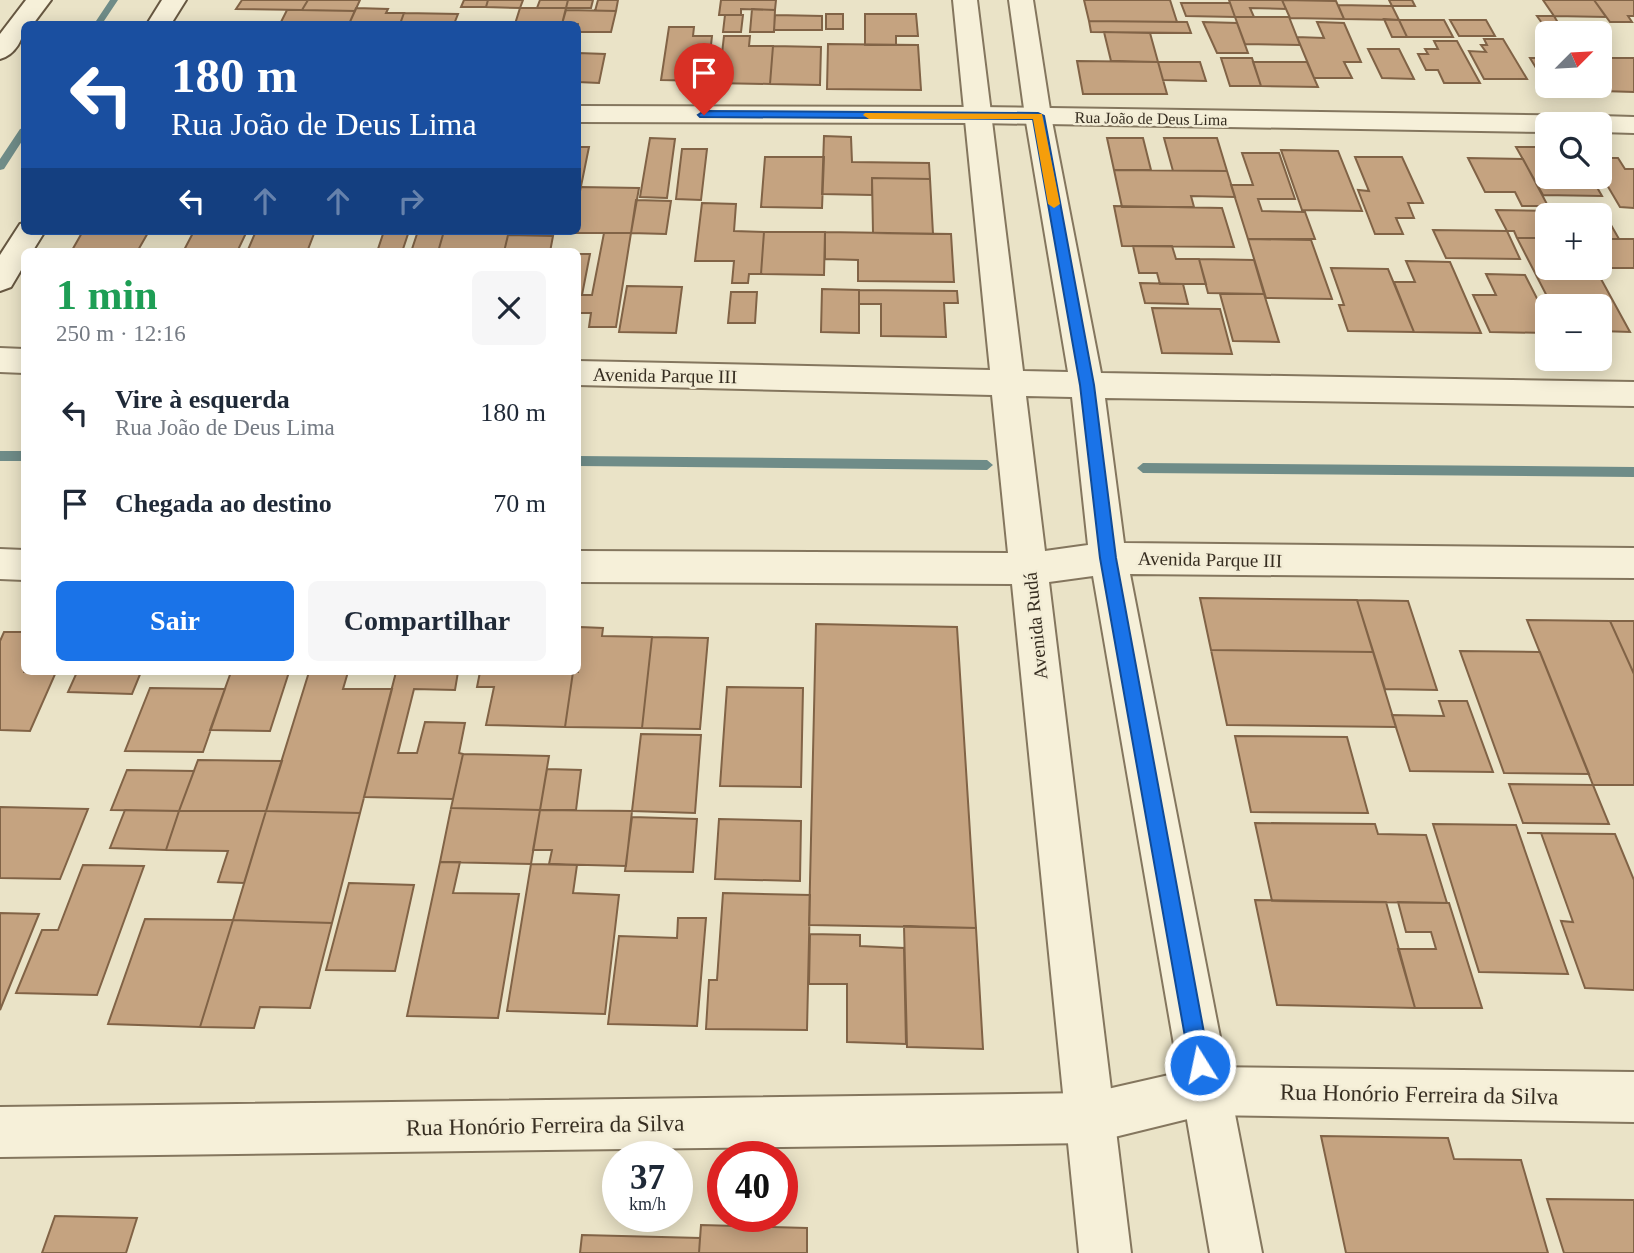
<!DOCTYPE html>
<html lang="pt">
<meta charset="utf-8">
<style>
:root{--surface:#fff;--page:#f6f6f7;--text:#1f2937;--muted:#747a83;--accent:#1a73e8}
body{margin:0;font-family:Georgia,serif;background:var(--page);color:var(--text);height:100vh;display:flex;flex-direction:column;font-size:26px;white-space:nowrap}
*{box-sizing:border-box;margin:0}
p{font-size:23px;color:var(--muted)}
.icon{flex:none;width:38px;height:38px;fill:none;stroke:currentColor;stroke-width:2;stroke-linecap:round;stroke-linejoin:round}
.map{position:relative;flex:1;overflow:hidden}
.side{position:absolute;left:21px;top:248px;width:560px;height:427px;display:flex;flex-direction:column;background:var(--surface);border-radius:10px;box-shadow:0 4px 18px #0003}
.side>*{flex:none}
.top-card{position:absolute;left:21px;top:21px;width:560px;height:214px;border-radius:10px;box-shadow:0 4px 18px #0003;background:#1a4fa0;color:#fff;overflow:hidden}
.needle{width:46px;rotate:66deg}
.tools{position:absolute;left:1535px;top:21px;display:grid;gap:14px}
.tools a{display:grid;place-items:center;width:77px;height:77px;border-radius:10px;background:var(--surface);box-shadow:0 4px 18px #0003;font-size:35px}
.speed{position:absolute;left:602px;top:1141px;display:flex;gap:14px;font-size:35px;font-weight:700;text-align:center}
.speed>*{display:grid;place-content:center;width:91px;height:91px;border-radius:50%;background:var(--surface);box-shadow:0 4px 18px #0003;line-height:1}
.speed small{font-size:18px;font-weight:400}
.speed .limit{border:10px solid #d22;background:#fff;color:#111}
.pin{position:absolute;display:grid;place-items:center;width:60px;height:60px;color:#fff;margin:-72px -30px;border-radius:50% 50% 50% 0;rotate:-45deg;box-shadow:0 0 7px #0007}
.pin .icon{rotate:45deg}
.me{position:absolute;width:77px;margin:-38px;rotate:350deg;stroke-linejoin:round;filter:drop-shadow(0 0 5px #0008)}
.turn{display:flex;align-items:center;gap:24px;height:147px;padding:0 35px;font-size:32px}
.turn .icon{width:91px;height:91px;stroke-width:2.5}
.turn b{display:block;font-size:49px;line-height:60px}
.lanes{display:flex;align-items:center;height:66px;padding:0 35px;background:#0003;justify-content:center;gap:35px;direction:ltr}
.lanes .off{opacity:.35}
.round{display:grid;place-items:center;flex:none;width:74px;height:74px;border-radius:10px;background:var(--page)}
.headline{display:flex;align-items:center;justify-content:space-between;height:119px;padding:0 35px}
h1{font-size:42px;font-weight:800;line-height:52px;color:#1e9e55}
.primary-button{display:flex;gap:14px;margin-top:auto;padding:14px 35px}
.primary-button a{flex:1;height:80px;border-radius:10px;background:var(--accent);color:#fff;font-size:28px;font-weight:800;line-height:80px;text-align:center}
.primary-button a+a{background:var(--page);color:var(--text)}
ul{padding:0;list-style:none}
li{display:flex;align-items:center;gap:21px;height:91px;padding:0 35px}
li div{flex:1}
li b{display:block;font-size:26px}
li em{font-style:normal}
.map>svg:first-child{display:block}
.lines{fill:none;stroke-linecap:round;stroke-linejoin:round}
.stream{fill:#6f8c88;fill-rule:evenodd}
.building{fill:#c5a380;stroke:#816346;stroke-width:2}
.minor-casing{stroke:#84765e;stroke-width:4}
.tertiary-casing{stroke:#84765e;stroke-width:4}
.secondary-casing{stroke:#665741;stroke-width:4}
.minor{fill:#f6f0d9;fill-rule:evenodd}
.tertiary{fill:#f6f0d9;fill-rule:evenodd}
.secondary{fill:#f6f0d9;fill-rule:evenodd}
.route{fill:#1a73e8;stroke:#114b97;stroke-width:2}
.slow{fill:#f59e0b}
.labels{text-anchor:middle;stroke-width:5;stroke-linejoin:round;paint-order:stroke}
.far-street-label{font-size:16px;fill:#362d20;stroke:#f3edd6}
.street-label{font-size:19px;fill:#362d20;stroke:#f3edd6}
.near-street-label{font-size:23px;fill:#362d20;stroke:#f3edd6}
</style>
<div class="map">
<svg width="1634" height="1253" viewBox="0 0 1634 1253">
<rect width="100%" height="100%" fill="#eae3c7"/>
<g class="lines">
<path class="stream" d="M110 0H118L102 24H94Z
M24 128V138L4 169 0 170V159L20 129Z
M0 451H24V461H0Z
M578 456 987 460 993 465 987 470 578 466Z
M1143 463 1634 467V477L1143 473 1137 468Z"/>
</g>
<path class="building" d="M242 0H308L302 10 236 9Z
M308 0H360L355 11 302 10Z
M464 0H488L486 7H461Z
M488 0H523L520 8 486 7Z
M540 0H568L566 8H537Z
M568 0H593L591 8H566Z
M598 0H618L616 11H595Z
M721 0H776L775 10 741 9V15H719Z
M1084 0H1170L1177 22 1089 21Z
M1229 0H1282L1286 9 1250 8 1254 17H1235Z
M1282 0 1336 1 1344 19 1290 18Z
M1389 0H1412L1415 6H1392Z
M1543 0H1594L1606 17 1554 16Z
M1594 0H1634V16H1628L1632 22H1610Z
M1181 3H1230L1235 17 1186 16Z
M1338 5 1392 6 1399 20 1344 19Z
M356 8 388 9 386 13H404L400 24H349Z
M520 8H566L562 24H515Z
M752 9 775 10 774 32H750Z
M287 10H302L355 11 349 24H280Z
M566 10 616 11 611 32H578V24H562Z
M404 13 458 14 454 24H400Z
M826 14H843V29H826Z
M865 14H916L918 36H896V45H865Z
M725 15H743L741 32H723Z
M775 15 822 16V30H774Z
M1537 16H1554L1564 33H1549Z
M1235 17H1289L1300 45 1245 44Z
M1384 19 1399 20 1407 37H1392Z
M1399 20H1444L1453 37H1407Z
M1450 20H1486L1495 36H1459Z
M1089 21 1187 22 1191 33 1091 32Z
M1203 22 1237 23 1248 53H1217Z
M1317 22 1344 23 1361 62H1344L1352 78H1314L1297 37 1324 38Z
M669 27H694L693 36H712L707 81 661 80Z
M1104 32 1150 33 1158 62 1111 61Z
M724 36H750L749 46H773L770 84 713 83 715 62H721Z
M1484 39H1503L1527 79H1484L1469 51 1486 52 1481 45H1487Z
M1434 41H1457L1480 83H1444L1438 70H1426L1418 54H1428L1425 49H1438Z
M828 44 918 45 921 90 827 89Z
M773 46 821 47 820 85 770 84Z
M1368 49H1399L1414 79 1382 78Z
M578 53 605 54 599 83 578 82Z
M1221 58H1252L1261 86H1230Z
M1530 58H1547V86H1598L1602 91H1550Z
M1600 58H1634V92L1602 91 1598 86Z
M1077 61 1158 62 1167 94H1083Z
M1158 62H1200L1206 81 1163 80Z
M1253 62H1307L1318 87 1261 86Z
M824 136 851 137 852 162 929 163 930 179 872 178V195L822 194Z
M650 138 675 139 667 198 640 197Z
M1107 138H1143L1151 170H1114Z
M1164 138H1217L1227 171H1173Z
M578 147H589L578 201Z
M1516 147H1547V177H1591L1602 196 1543 195Z
M682 149H707L701 200 676 199Z
M1281 150 1338 151 1362 211 1302 210Z
M1242 153H1279L1295 199H1258L1262 211 1305 212 1315 239H1248L1231 185H1253Z
M765 157H824L822 208 761 207Z
M1355 157H1402L1423 203H1408L1414 218H1396L1403 234H1375L1358 190 1369 191Z
M1468 158 1523 159 1548 206H1522L1515 192H1485Z
M1600 158H1618L1625 169H1634V208L1620 207 1600 173Z
M1114 170 1227 171 1235 197 1191 196 1194 207H1122Z
M872 178 930 179 933 234 873 233Z
M580 187 639 188 631 233H570L578 231Z
M636 200 671 201 666 234 631 233Z
M702 203 736 204 734 231 764 232 761 274H749L748 283H732L734 261H695Z
M1114 206 1222 208 1234 247 1122 246Z
M1496 210 1552 211 1555 215H1547V238H1517L1514 231H1507Z
M1600 218H1607L1619 239H1600Z
M1433 230 1507 231 1520 259 1446 258Z
M83 231H149L137 252H71Z
M194 231H247L237 252H183Z
M256 231H315L307 252H247Z
M315 231H378L377 234 315 233Z
M384 231H409L402 252H377Z
M418 231H444L438 252H411Z
M444 231H509L504 252H438Z
M764 232H825L824 275 761 274Z
M825 232 951 234 954 282 858 281V260L825 259Z
M604 233H631L616 327H589L591 313H578V254H590L582 295H592Z
M508 235 553 236 550 252H504Z
M1517 238H1547V268H1595L1630 332 1600 331V306H1552Z
M1248 239 1311 240 1332 299 1266 298Z
M1600 239H1634V268H1595H1600Z
M1133 246H1172L1176 259H1199L1206 284H1160L1157 273H1139Z
M1199 259 1254 260 1264 294 1208 293Z
M1406 261 1450 262 1481 333 1414 332 1394 282H1415Z
M1331 268 1388 269 1414 332 1348 331 1339 305H1344Z
M1486 274 1525 275 1547 318V333L1490 332 1473 295H1496Z
M1140 283 1183 284 1188 304 1145 303Z
M627 286 682 287 676 333 619 332Z
M822 289 859 290V333L821 332Z
M859 290 957 291 958 303H944L946 337 881 336V304H859Z
M731 292H757L755 323H728Z
M1220 294H1264L1279 342 1233 341Z
M1152 308 1220 309 1232 354 1162 353Z
M1200 598 1357 600 1373 652 1211 650Z
M1357 600 1408 601 1437 690 1385 689Z
M1527 620 1610 621 1634 674V785H1593Z
M1610 621H1634V674Z
M816 624 957 627 976 928 809 925Z
M580 627 603 628 602 636 652 637 642 728 565 727 573 672H578Z
M4 632H24V672H56L30 731 0 730V641Z
M652 637 708 638 700 729 642 728Z
M1211 650 1373 652 1396 727 1227 725Z
M1460 651 1540 652 1589 774 1504 773Z
M77 672H141L132 694 68 692Z
M231 672H289L270 731 210 730Z
M309 672H348L343 689H392L360 813 266 811Z
M396 672H458L455 690 414 689 398 753H417L425 722 465 723 459 753 463 754 453 799 364 797Z
M480 672H573L565 727 486 725 494 687H477Z
M727 687 803 688 801 787 720 786Z
M150 688 225 689 203 752 125 751Z
M1439 701H1467L1493 772 1410 771 1392 715 1444 716Z
M641 734 701 735 695 813 632 811Z
M1235 736 1347 737 1368 813 1251 812Z
M463 754 549 756 540 810 451 808Z
M198 760 282 761 266 811H179Z
M547 769 581 770 576 810H540Z
M127 770 194 771 179 811 111 810Z
M1509 784 1593 785 1609 824 1523 823Z
M0 807 88 809 60 879 0 878Z
M451 808 540 810 531 864 440 862Z
M125 810 179 811 166 850 110 848Z
M540 810 632 811 626 866 549 864 552 850H533Z
M179 811H266L244 883 218 882 228 851 166 850Z
M266 811 360 813 332 923 233 920Z
M632 817 697 819 693 872 625 871Z
M719 819 801 821 800 881 715 879Z
M1255 823 1375 824 1378 834 1426 835 1447 903 1272 901Z
M1433 824 1516 825 1568 974 1479 972Z
M1527 833 1615 834 1634 880V990L1585 988 1561 921 1573 922 1541 833Z
M440 862H460L453 893 519 894 498 1018 407 1016Z
M531 864 577 865 573 893 619 895 605 1014 507 1011Z
M83 865 144 866 97 995 16 993 42 930H58Z
M349 883 414 885 395 971 326 970Z
M723 893 810 895 807 1030 706 1029 709 980H717Z
M1255 900 1386 902 1415 1008 1277 1005Z
M1398 902 1449 903 1482 1008H1415L1398 949H1436L1431 932H1406Z
M0 913 39 914 0 1010Z
M678 918H706L697 1026 608 1024 619 936 677 938Z
M145 919 233 920 200 1027 108 1024Z
M233 920 332 923 310 1008 260 1007 254 1028 200 1027Z
M904 926 976 928 983 1049 907 1047Z
M810 934 860 935V946L904 948 906 1044 847 1042V984H809Z
M1321 1136 1448 1138 1454 1159 1521 1160 1548 1253H1346Z
M1547 1199 1634 1200V1253H1564Z
M55 1216 137 1218 126 1253H42Z
M701 1225 807 1228V1253H699Z
M582 1235 700 1238 699 1253H580Z"/>
<g class="lines">
<g class="minor-casing">
<path id="minor" d="M578 106 978 107 1600 116 1634 117V133L1600 132V124H1547V132L978 123 578 122Z
M1204 1067 1634 1072V1122L1204 1115 1090 1143 0 1157V1107L1090 1093Z"/>
</g>
<g class="tertiary-casing">
<path id="tertiary" d="M953 0H977L1023 371 1068 372 1025 116 1009 0H1033L1051 116 1101 373 1634 382V406L1105 398 1124 543 1634 548V578L1130 574 1262 1253H1210L1093 576 1049 582 1131 1253H1079L1012 584 578 582V551L1008 553 992 395 578 385V361L990 370ZM1026 396 1072 397 1088 545 1045 551Z
M0 348 24 349V373L0 372Z
M0 549 24 550V580L0 579Z"/>
</g>
<g class="secondary-casing">
<path id="secondary" d="M26 0H51L33 24H24C24 39 15 55 0 59V34Z
M162 0H186L171 24H147Z
M24 223V231H45L32 252H24V265L11 287 0 291V255L20 224Z"/>
</g>
<use href="#minor" class="minor"/>
<use href="#tertiary" class="tertiary"/>
<use href="#secondary" class="secondary"/>
</g>
<path class="route" d="M704 111 1038 113 1044 116 1094 385 1116 558 1210 1065 1207 1072 1200 1075 1193 1072 1190 1065 1100 558 1080 385 1033 119 700 117 698 115Z"/>
<path class="slow" d="M865 113 1042 114 1060 204 1054 208 1048 204 1033 119H869L863 115Z"/>
<g class="labels">
<g class="far-street-label">
<text transform="translate(1151 118) rotate(1)" y="6">Rua João de Deus Lima</text>
</g>
<g class="street-label">
<text transform="translate(665 375) rotate(1)" y="7">Avenida Parque III</text>
<text transform="translate(1210 559) rotate(1)" y="7">Avenida Parque III</text>
<text transform="translate(1035 626) rotate(-96)" y="7">Avenida Rudá</text>
</g>
<g class="near-street-label">
<text transform="translate(1419 1094) rotate(1)" y="8">Rua Honório Ferreira da Silva</text>
<text transform="translate(545 1125) rotate(-1)" y="8">Rua Honório Ferreira da Silva</text>
</g>
</g>
</svg>
<div class="tools">
<a><svg class="needle" viewBox="-14 -14 28 28"><path d="M0-13l5 13h-10z" fill="#e53935"/><path d="M0 13l5-13h-10z" fill="#747a83"/></svg></a>
<a><svg class="icon" aria-label="search" viewBox="0 0 24 24"><circle cx="10" cy="10" r="6"/><path d="M15 15l6 6"/></svg></a>
<a>+</a>
<a>−</a>
</div>
<div class="speed"><div>37<small>km/h</small></div><div class="limit">40</div></div>
<div class="pin" style="left:704px;top:115px;background:#d93025"><svg class="icon" aria-label="arrive" viewBox="0 0 24 24"><path d="M6 21V4h12l-3 4 3 4H6"/></svg></div>
<svg class="me" style="left:1200px;top:1065px" viewBox="-20 -20 40 40"><circle r="17" fill="#1a73e8" stroke="#fff" stroke-width="3"/><path d="M0-11L8 9 0 5-8 9z" fill="#fff"/></svg>
<div class="top-card">
<div class="turn"><svg class="icon" aria-label="left" viewBox="0 0 24 24"><path d="M17 20v-9H6M10 6l-5 5 5 5"/></svg><div><b>180 m</b>Rua João de Deus Lima</div></div>
<div class="lanes"><svg class="icon" aria-label="left" viewBox="0 0 24 24"><path d="M17 20v-9H6M10 6l-5 5 5 5"/></svg><svg class="icon off" aria-label="ahead" viewBox="0 0 24 24"><path d="M12 20V5M6 11l6-6 6 6"/></svg><svg class="icon off" aria-label="ahead" viewBox="0 0 24 24"><path d="M12 20V5M6 11l6-6 6 6"/></svg><svg class="icon off" aria-label="right" viewBox="0 0 24 24"><path d="M7 20v-9h11M14 6l5 5-5 5"/></svg></div>
</div>
<section class="side">
<div class="headline"><div><h1>1 min</h1><p>250 m · 12:16</p></div><a class="round"><svg class="icon" aria-label="close" viewBox="0 0 24 24"><path d="M6 6l12 12M18 6L6 18"/></svg></a></div>
<ul>
<li><svg class="icon" aria-label="left" viewBox="0 0 24 24"><path d="M17 20v-9H6M10 6l-5 5 5 5"/></svg><div><b>Vire à esquerda</b><p>Rua João de Deus Lima</p></div><em>180 m</em></li>
<li><svg class="icon" aria-label="arrive" viewBox="0 0 24 24"><path d="M6 21V4h12l-3 4 3 4H6"/></svg><div><b>Chegada ao destino</b></div><em>70 m</em></li>
</ul>
<div class="primary-button"><a>Sair</a><a>Compartilhar</a></div>
</section>
</div>
